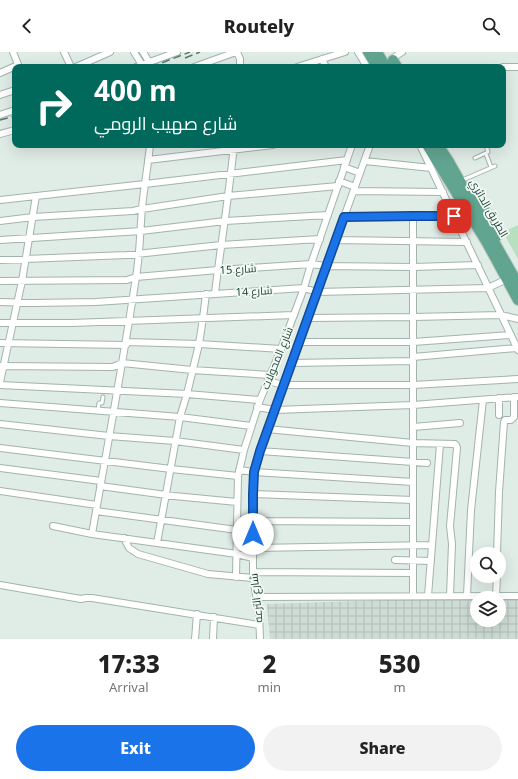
<!DOCTYPE html>
<meta charset="utf-8">
<style>
:root{--surface:#fff;--page:#f2f2f2;--text:#222;--muted:#767676;--accent:#1a73e8}
body{margin:0;font-family:"Noto Sans",Cairo,sans-serif;background:var(--page);color:var(--text);height:100vh;display:flex;flex-direction:column;font-size:15px;white-space:nowrap}
*{box-sizing:border-box;margin:0}
p{font-size:13px;color:var(--muted)}
.icon{flex:none;width:22px;height:22px;fill:none;stroke:currentColor;stroke-width:2;stroke-linecap:round;stroke-linejoin:round}
.map{position:relative;height:587px;overflow:hidden}
.sheet{display:flex;flex-direction:column;background:var(--surface);flex:1}
.sheet>*{flex:none}
.guide{position:absolute;left:12px;top:12px;width:494px;height:84px;border-radius:8px;box-shadow:0 4px 16px #0002;background:#00695c;color:#fff;overflow:hidden}
.fabs{position:absolute;left:470px;top:495px;display:grid;gap:8px}
.fabs a{display:grid;place-items:center;width:36px;height:36px;border-radius:50%;background:var(--surface);box-shadow:0 4px 16px #0002;font-size:20px}
.pin{position:absolute;display:grid;place-items:center;width:34px;height:34px;color:#fff;margin:-17px;border-radius:8px;box-shadow:0 2px 6px #0006}
.me{position:absolute;width:44px;margin:-22px;rotate:0deg;stroke-linejoin:round;filter:drop-shadow(0 0 3px #0008)}
.turn{display:flex;align-items:center;gap:14px;height:84px;padding:0 16px;font-size:18px}
.turn .icon{width:52px;height:52px;stroke-width:2.5}
.turn b{display:block;font-size:28px;line-height:34px}
.eta{display:flex;justify-content:space-evenly;align-items:center;height:68px;text-align:center}
.eta b{font-size:24px;font-weight:800;line-height:28px}
.primary-button{display:flex;gap:8px;margin-top:auto;padding:8px 16px}
.primary-button a{flex:1;height:46px;border-radius:24px;background:var(--accent);color:#fff;font-size:16px;font-weight:800;line-height:46px;text-align:center}
.primary-button a+a{background:var(--page);color:var(--text)}
header{display:flex;justify-content:space-between;align-items:center;height:52px;padding:0 16px;background:var(--surface);font-size:18px;font-weight:800}
.map>svg:first-child{display:block}
.industrial{fill:url(#industrial-grid)}
.green{fill:#b7dfc0}
.lines{fill:none;stroke-linecap:round;stroke-linejoin:round}
.lane-casing{stroke:#a2b4ad;stroke-width:5}
.street-casing{stroke:#a2b4ad;stroke-width:8}
.primary-casing{stroke:#c0c9c6;stroke-width:12}
.lane{stroke:#fff;stroke-width:3}
.street{stroke:#fff;stroke-width:6}
.primary{stroke:#61a590;stroke-width:10}
.rail{stroke:#597a6f;stroke-width:1.5;stroke-dasharray:8 4;stroke-linecap:butt}
.route-casing{stroke:#114b97;stroke-width:10}
.route{stroke:#1a73e8;stroke-width:7}
.labels{text-anchor:middle;stroke-width:3.5;stroke-linejoin:round;paint-order:stroke}
.street-label{font-size:11px;fill:#1f3e34;stroke:#f0f8f4}
</style>
<header><svg class="icon" aria-label="back" viewBox="0 0 24 24"><path d="M15 5l-7 7 7 7"/></svg>Routely<svg class="icon" aria-label="search" viewBox="0 0 24 24"><circle cx="10" cy="10" r="6"/><path d="M15 15l6 6"/></svg></header>
<div class="map">
<svg width="518" height="587" viewBox="0 0 518 587">
<defs>
<pattern id="industrial-grid" width="8" height="8" patternUnits="userSpaceOnUse"><rect width="8" height="8" fill="#cedcd5"/><path d="M0 4h8M4 0v8" fill="none" stroke="#b0beb7"/></pattern>
</defs>
<rect width="100%" height="100%" fill="#e0ece6"/>
<path class="industrial" d="M449 546 477 547V568H499V547H518V587H270L267 552Z"/>
<path class="green" d="M518 173V207L503 180Z"/>
<g class="lines">
<g class="lane-casing">
<path id="lane" d="M486 102 491 115
M475 106 488 100 486 93
M465 127 495 114
M98 358 99 351H102L103 345"/>
</g>
<g class="street-casing">
<path id="street" d="M13 0 19 15
M64 0 71 15
M134 0 142 13
M143 0 149 10
M237 0 240 7V15
M358 0 367 15
M322 7 326 15
M392 10 396 4 402 0
M76 15 110 0
M136 15 177 0
M194 15 236 0
M297 15 345 0
M503 15H518
M0 21 18 13
M0 43 15 38
M0 63 15 58
M0 82 15 78
M420 93 518 298
M148 108 273 93
M365 109 431 116
M344 115 360 121
M339 129 355 135
M354 139 443 140
M0 148 145 132 347 108
M344 165 413 164H454
M0 169 33 165 133 159 142 157 228 144 338 134
M0 188 141 179 225 169 328 163
M336 188 467 190
M0 208 127 203 221 193 320 187
M0 229 127 228 136 225 218 218 311 212 326 214 413 215 478 213
M215 241C221 192 229 143 234 93
M0 250 34 251 96 250 304 236 317 240 488 236 507 227
M308 266 413 265 501 263 518 267
M0 271H72L294 263
M126 290 199 292 281 297
M299 290H413L511 283
M0 291 126 293
M413 305 517 296
M291 311 413 309
M0 314 113 315 122 311 192 318 270 323
M268 329 283 333H413L518 327
M0 330 22 229 36 144
M0 333 187 342 260 348
M499 346V363
M0 351 180 365 251 374
M257 355 275 358 413 353 518 345
M0 372 109 384 175 389 244 398
M413 375 460 371
M267 377 413 391 455 392 456 393 457 396 450 474 452 492 450 544
M0 396 171 417 238 424
M260 399 427 411
M0 416 101 429
M239 418 254 420 413 430
M100 434 174 444 237 450
M0 439 97 453
M253 442 413 448
M96 459 237 478
M253 469 413 470
M53 474 92 482 237 502 253 506
M92 482C107 396 123 311 136 225 140 202 140 179 142 156 144 135 148 114 150 93
M124 486 129 496 138 502 208 522 253 526
M157 491 180 365 187 342 199 292 203 266 206 242
M253 496 432 493
M497 502 499 440 504 370 505 368H511L514 365V345
M395 508 431 509
M253 520 413 521
M236 525 238 424 244 398 260 348 281 297 304 236 311 212 352 93
M0 533 81 547 86 546H92L259 573
M413 544V164
M428 544 440 392
M467 544 471 458 483 348
M496 544 497 524
M257 545 518 544
M195 587 197 562
M213 587 214 565
M260 587 259 559 253 526V442L254 420 260 399 370 93"/>
</g>
<g class="primary-casing">
<path id="primary" d="M368 0 377 15
M377 0 386 15
M393 8 397 15
M427 93 487 191 518 248
M438 93 448 108 518 232
M471 136 492 171 496 185"/>
</g>
<use href="#lane" class="lane"/>
<use href="#street" class="street"/>
<use href="#primary" class="primary"/>
<path class="rail" d="M185 6 200 0
M151 15 190 0
M0 68 15 64"/>
</g>
<g class="lines">
<g class="route-casing">
<path id="route" d="M253 482V442L254 420 260 399 344 165 413 164H454"/>
</g>
<use href="#route" class="route"/>
</g>
<g class="labels">
<g class="street-label">
<text transform="translate(489 156) rotate(60)" y="4">الطريق الدائري</text>
<text transform="translate(238 217) rotate(-3)" y="4">شارع 15</text>
<text transform="translate(254 239) rotate(-3)" y="4">شارع 14</text>
<text transform="translate(277 306) rotate(-68)" y="4">شارع المحولات</text>
<text transform="translate(256 546) rotate(-96)" y="4">شارع الترعه</text>
</g>
</g>
</svg>
<div class="fabs">
<a><svg class="icon" aria-label="search" viewBox="0 0 24 24"><circle cx="10" cy="10" r="6"/><path d="M15 15l6 6"/></svg></a>
<a><svg class="icon" aria-label="layers" viewBox="0 0 24 24"><path d="M12 4l9 5-9 5-9-5zM3 14l9 5 9-5"/></svg></a>
</div>
<div class="pin" style="left:454px;top:164px;background:#d93025"><svg class="icon" aria-label="arrive" viewBox="0 0 24 24"><path d="M6 21V4h12l-3 4 3 4H6"/></svg></div>
<svg class="me" style="left:253px;top:482px" viewBox="-20 -20 40 40"><circle r="19" fill="#fff"/><path d="M0-13L10 11 0 6-10 11z" fill="#1a73e8"/></svg>
<div class="guide">
<div class="turn"><svg class="icon" aria-label="right" viewBox="0 0 24 24"><path d="M7 20v-9h11M14 6l5 5-5 5"/></svg><div><b>400 m</b>شارع صهيب الرومي</div></div>
</div>
</div>
<section class="sheet">
<div class="eta">
<div><b>17:33</b><p>Arrival</p></div>
<div><b>2</b><p>min</p></div>
<div><b>530</b><p>m</p></div>
</div>
<div class="primary-button"><a>Exit</a><a>Share</a></div>
</section>
